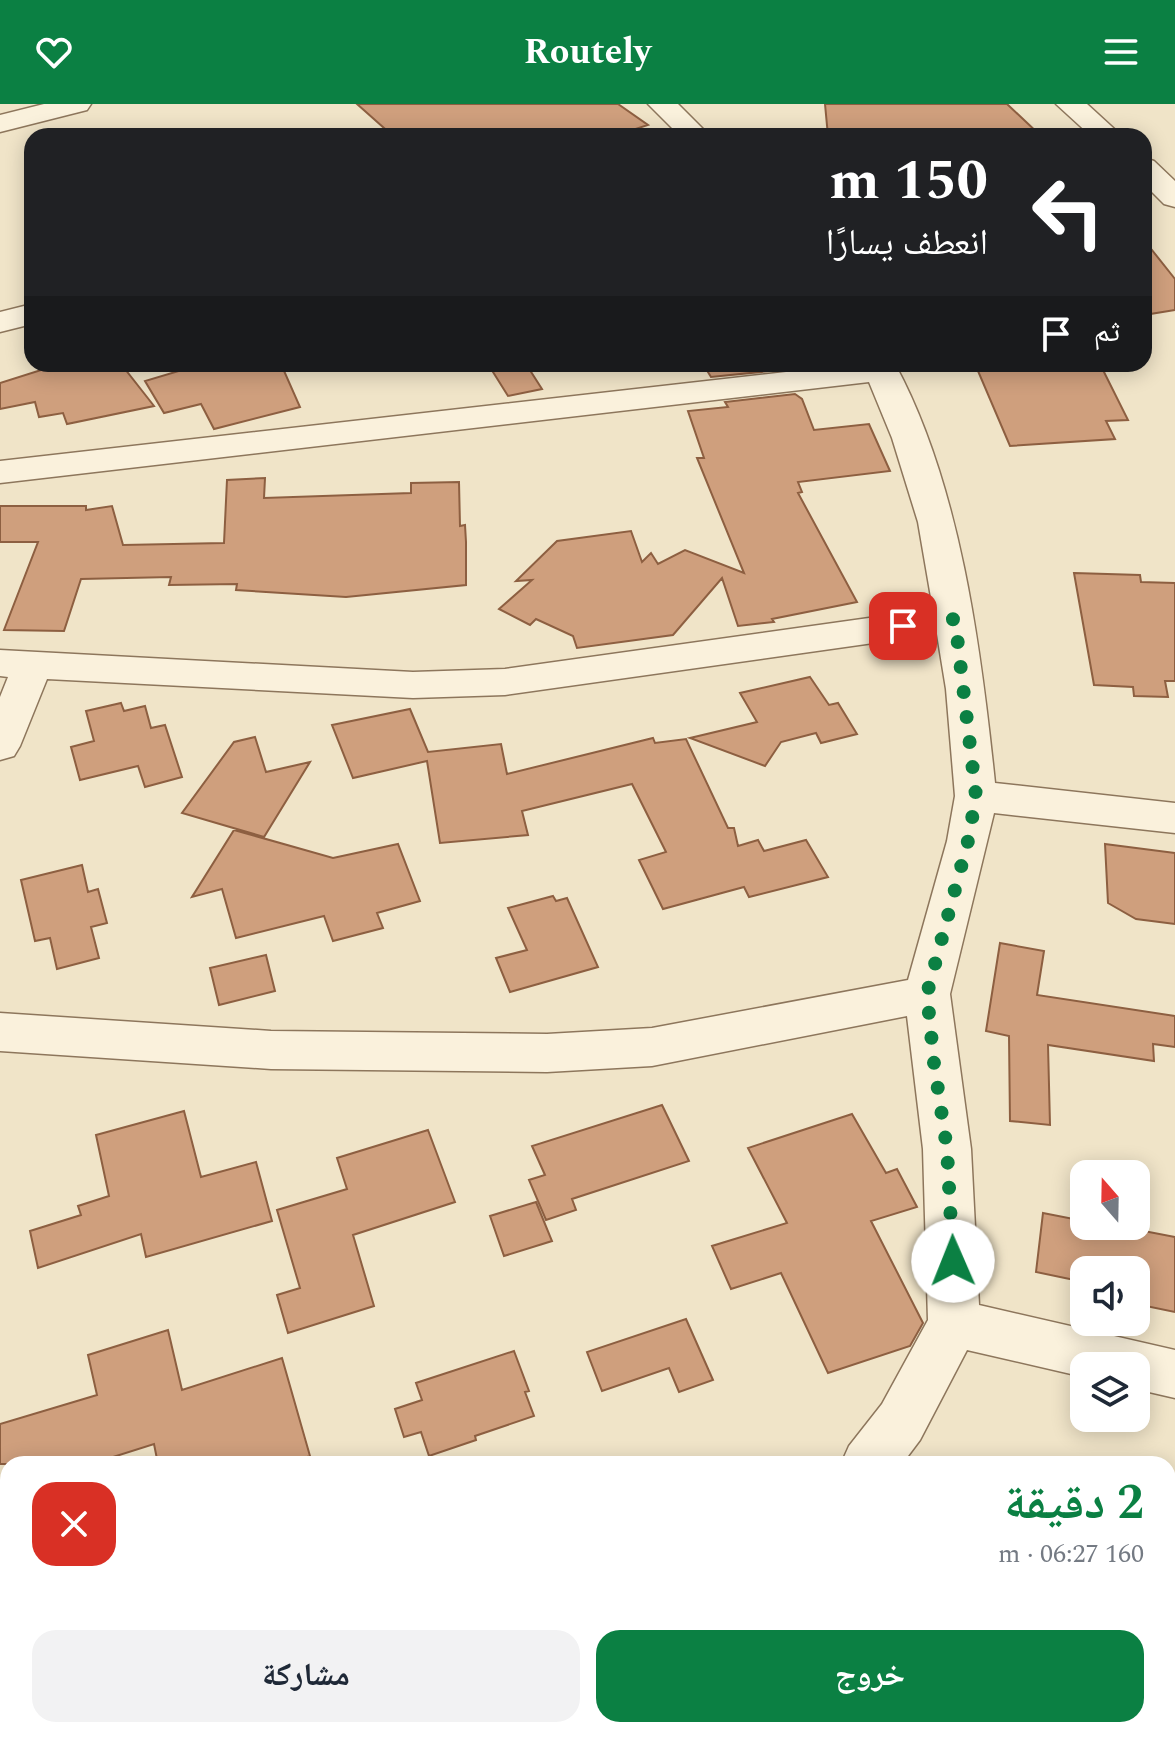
<!DOCTYPE html>
<html lang="ar">
<meta charset="utf-8">
<style>
:root{--surface:#fff;--page:#f2f2f3;--text:#1f2937;--muted:#747a83;--accent:#0b8043}
body{margin:0;font-family:Spectral,"Noto Naskh Arabic",serif;background:var(--page);color:var(--text);direction:rtl;height:100vh;display:flex;flex-direction:column;font-size:30px;white-space:nowrap}
*{box-sizing:border-box;margin:0}
p{font-size:26px;color:var(--muted)}
.icon{flex:none;width:44px;height:44px;fill:none;stroke:currentColor;stroke-width:2;stroke-linecap:round;stroke-linejoin:round}
.map{position:relative;flex:1;overflow:hidden;direction:ltr}
.side{position:absolute;left:0px;top:1352px;width:1176px;height:282px;display:flex;flex-direction:column;background:var(--surface);border-radius:24px 24px 0 0;box-shadow:0 4px 20px #0003;direction:rtl}
.side>*{flex:none}
.guide{position:absolute;left:24px;top:24px;width:1128px;height:244px;border-radius:24px;box-shadow:0 4px 20px #0003;direction:rtl;background:#202124;color:#fff;overflow:hidden}
.needle{width:52px;rotate:340deg}
.buttons{position:absolute;left:1070px;top:1056px;display:grid;gap:16px}
.buttons a{display:grid;place-items:center;width:80px;height:80px;border-radius:16px;background:var(--surface);box-shadow:0 4px 20px #0003;font-size:40px}
.pin{position:absolute;display:grid;place-items:center;width:68px;height:68px;color:#fff;margin:-34px;border-radius:16px;box-shadow:0 4px 12px #0006}
.me{position:absolute;width:88px;margin:-44px;rotate:359deg;stroke-linejoin:round;filter:drop-shadow(0 0 6px #0008)}
.turn{display:flex;align-items:center;gap:28px;height:168px;padding:0 32px;font-size:36px}
.turn .icon{width:104px;height:104px;stroke-width:2.5}
.turn b{display:block;font-size:56px;line-height:68px}
.then{display:flex;align-items:center;height:76px;padding:0 32px;background:#0003;gap:16px;font-size:30px}
.round{display:grid;place-items:center;flex:none;width:84px;height:84px;border-radius:24px;background:var(--page)}
.headline{display:flex;align-items:center;justify-content:space-between;height:136px;padding:0 32px}
h1{font-size:48px;font-weight:700;line-height:60px;color:var(--accent)}
.primary-button{display:flex;gap:16px;margin-top:auto;padding:16px 32px}
.primary-button a{flex:1;height:92px;border-radius:24px;background:var(--accent);color:#fff;font-size:32px;font-weight:700;line-height:92px;text-align:center}
.primary-button a+a{background:var(--page);color:var(--text)}
header{display:flex;justify-content:space-between;align-items:center;height:104px;padding:0 32px;background:var(--accent);color:#fff;font-size:36px;font-weight:700}
.map>svg:first-child{display:block}
.building{fill:#cf9f7d;stroke:#8d5f41;stroke-width:2}
.lines{fill:none;stroke-linecap:round;stroke-linejoin:round}
.minor-casing{stroke:#8d765c;stroke-width:3}
.minor{fill:#faf1dc;fill-rule:evenodd}
.route{stroke:#0b8043;stroke-width:14;stroke-dasharray:0 25.2}
</style>
<header><svg class="icon" aria-label="menu" viewBox="0 0 24 24"><path d="M4 6h16M4 12h16M4 18h16"/></svg>Routely<svg class="icon" aria-label="heart" viewBox="0 0 24 24"><path d="M12 20l-8-8c-3-5 5-10 8-4 3-6 11-1 8 4z"/></svg></header>
<div class="map">
<svg width="1175" height="1633" viewBox="0 0 1175 1633">
<rect width="100%" height="100%" fill="#f0e4c8"/>
<path class="building" d="M357 0H618L648 21 614 32H393Z
M825 0H1007L1041 32H828Z
M1144 136 1175 175V206L1144 211Z
M60 260H121L154 302 67 320 63 309 39 313 35 298 0 305V279Z
M202 260H281L300 303 214 325 201 300 164 309 145 277Z
M488 260H526L542 285 508 292Z
M703 260H777L780 266 711 273Z
M975 260H1100L1128 316 1106 317 1115 335 1010 342Z
M795 290 802 295 814 326 869 320 890 367 798 378 802 388 798 389 857 498 772 515 774 518 738 522 722 474 673 531 577 544 573 532 536 515 530 521 499 505 532 476 516 477 557 437 631 427 642 458 651 449 658 460 685 446 744 469 697 354H704L688 307 728 303 725 298Z
M265 374 264 394 411 389V379L459 378 460 422 465 421 466 438V481L346 493 236 486 237 480 169 481 171 473 81 475 64 527 4 526 38 438H0V402H86V406L112 402 123 441 224 439 227 376Z
M1074 469 1140 471 1141 478 1175 479V577H1165L1168 593 1134 592 1133 583 1094 581Z
M810 573 829 601 838 599 857 630 821 639 816 629 781 638 765 662 690 634 757 618 740 589Z
M121 599 124 607 145 602 151 624 165 621 182 673 145 683 138 662 80 676 71 643 94 637 86 607Z
M410 605 428 648 501 640 507 670 653 634 655 639 686 635 728 724H734L738 742 758 736 764 747 806 736 828 773 749 793 744 783 663 805 639 756 666 748 632 680 522 707 528 731 440 739 427 657 353 674 332 621Z
M255 633 266 668 310 658 264 733 182 709 234 638Z
M234 726 333 754 398 740 420 797 377 809 383 824 333 837 324 812 236 834 222 785 192 793Z
M1105 740 1175 749V820L1136 815 1108 799Z
M82 761 88 788 98 785 107 819 91 823 99 854 57 865 50 834 35 837 21 776Z
M553 792 556 797 567 794 598 863 510 888 496 854 527 846 508 804Z
M1000 839 1044 847 1037 891 1175 912V943L1153 940 1154 957 1048 941 1050 1021 1010 1017 1009 932 986 927Z
M266 851 275 887 219 901 210 864Z
M662 1001 689 1057 572 1095 576 1106 546 1116 529 1076 545 1071 532 1042Z
M184 1007 201 1073 256 1058 272 1117 146 1153 141 1130 38 1164 30 1127 81 1111 78 1102 109 1092 96 1031Z
M852 1010 886 1069 897 1065 917 1103 871 1117 923 1219 910 1242 828 1269 781 1169 731 1185 712 1142 787 1119 748 1044Z
M428 1026 455 1098 353 1131 374 1202 288 1229 277 1191 300 1184 277 1106 347 1085 337 1054Z
M536 1098 552 1137 504 1152 490 1112Z
M1043 1109 1084 1117V1122H1118L1175 1133V1208L1136 1200V1166H1084V1178L1036 1168Z
M686 1215 713 1276 679 1288 669 1264 602 1287 587 1248Z
M168 1226 182 1286 282 1254 310 1352 285 1360H158L154 1340 91 1360H0V1320L97 1291 88 1251Z
M514 1247 529 1287 525 1288 534 1312 475 1332 476 1336 429 1352 421 1328 404 1333 395 1305 422 1296 416 1279Z"/>
<g class="lines">
<g class="minor-casing">
<path id="minor" d="M44 0H91L87 6 0 28V11Z
M648 0H678L710 32H680Z
M1056 0H1087L1122 32H1091Z
M1144 54 1154 57 1175 77V103L1164 100 1144 80Z
M32 200V220L0 228V208Z
M856 260H895C960 380 981 544 995 679L1175 699V729L994 709 950 890 971 1045 979 1201 1175 1246V1294L1136 1285V1262H1084V1273L967 1246 920 1336 902 1360H841L849 1342 882 1300 928 1216 923 1045 907 912 652 962 547 968 271 965 0 947V909L271 927 547 930 652 924 908 876 947 737 955 692 946 585 937 530 505 591 413 594 47 575 20 642 14 652 0 656V593L8 573 0 572V546L413 568 505 565 933 505 918 418 892 334 869 278 0 379V357Z
M8 1505V1563L0 1565V1507Z"/>
</g>
<use href="#minor" class="minor"/>
</g>
<g class="lines">
<path class="route" d="M903 522 955 515 976 692 968 737 927 890 934 959 947 1045 953 1157"/>
</g>
</svg>
<div class="buttons">
<a><svg class="needle" viewBox="-14 -14 28 28"><path d="M0-13l5 13h-10z" fill="#e53935"/><path d="M0 13l5-13h-10z" fill="#747a83"/></svg></a>
<a><svg class="icon" aria-label="sound" viewBox="0 0 24 24"><path d="M4 9h4l5-4v14l-5-4H4zM17 9q2 3 0 6"/></svg></a>
<a><svg class="icon" aria-label="layers" viewBox="0 0 24 24"><path d="M12 4l9 5-9 5-9-5zM3 14l9 5 9-5"/></svg></a>
</div>
<div class="pin" style="left:903px;top:522px;background:#d93025"><svg class="icon" aria-label="arrive" viewBox="0 0 24 24"><path d="M6 21V4h12l-3 4 3 4H6"/></svg></div>
<svg class="me" style="left:953px;top:1157px" viewBox="-20 -20 40 40"><circle r="19" fill="#fff"/><path d="M0-13L10 11 0 6-10 11z" fill="#0b8043"/></svg>
<div class="guide">
<div class="turn"><svg class="icon" aria-label="left" viewBox="0 0 24 24"><path d="M17 20v-9H6M10 6l-5 5 5 5"/></svg><div><b>150 m</b>انعطف يسارًا</div></div>
<div class="then">ثم<svg class="icon" aria-label="arrive" viewBox="0 0 24 24"><path d="M6 21V4h12l-3 4 3 4H6"/></svg></div>
</div>
<section class="side">
<div class="headline"><div><h1>2 دقيقة</h1><p>160 m · 06:27</p></div><a class="round" style="background:#d93025;color:#fff"><svg class="icon" aria-label="close" viewBox="0 0 24 24"><path d="M6 6l12 12M18 6L6 18"/></svg></a></div>
<div class="primary-button"><a>خروج</a><a>مشاركة</a></div>
</section>
</div>
